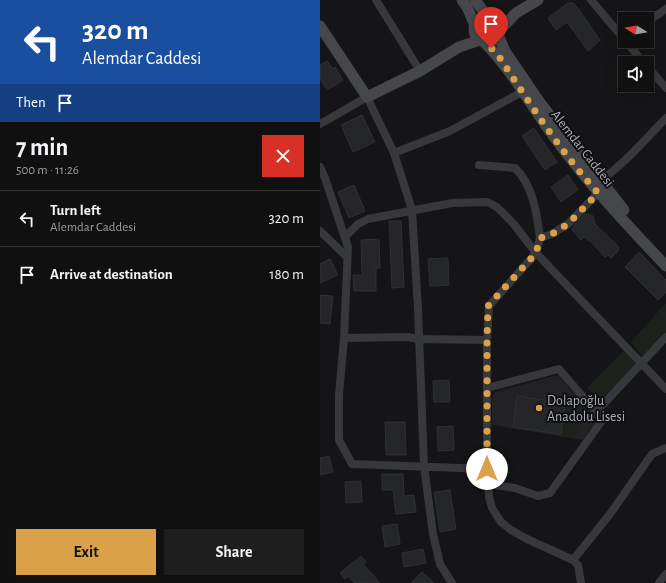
<!DOCTYPE html>
<meta charset="utf-8">
<style>
:root{--surface:#101011;--page:#1e1e1f;--text:#f1f3f6;--muted:#9c9d9f;--line:#303031;--accent:#dba149}
body{margin:0;font-family:"Alegreya Sans",sans-serif;background:var(--page);color:var(--text);height:100vh;display:flex;flex-direction:column;font-size:15px;white-space:nowrap}
*{box-sizing:border-box;margin:0}
p{font-size:13px;color:var(--muted)}
.icon{flex:none;width:22px;height:22px;fill:none;stroke:currentColor;stroke-width:2;stroke-linecap:round;stroke-linejoin:round}
.map{position:relative;flex:1;overflow:hidden}
.details{display:flex;flex-direction:column;background:var(--surface);width:320px}
.details>*{flex:none}
.guide{background:#1a4fa0;color:#fff;overflow:hidden}
.needle{width:26px;rotate:281deg}
.buttons{position:absolute;left:298px;top:12px;display:grid;gap:8px}
.buttons a{display:grid;place-items:center;width:36px;height:36px;border-radius:0px;background:var(--surface);box-shadow:0 4px 16px #0002,0 0 0 1px var(--line);font-size:20px}
.pin{position:absolute;display:grid;place-items:center;width:34px;height:34px;color:#fff;margin:-41px -17px;border-radius:50% 50% 50% 0;rotate:-45deg;box-shadow:0 0 4px #0007}
.pin .icon{rotate:45deg}
.me{position:absolute;width:44px;margin:-22px;rotate:0deg;stroke-linejoin:round;filter:drop-shadow(0 0 3px #0008)}
.turn{display:flex;align-items:center;gap:14px;height:84px;padding:0 16px;font-size:18px}
.turn .icon{width:52px;height:52px;stroke-width:2.5}
.turn b{display:block;font-size:28px;line-height:34px}
.then{display:flex;align-items:center;height:38px;padding:0 16px;background:#0003;gap:8px;font-size:15px}
.round{display:grid;place-items:center;flex:none;width:42px;height:42px;border-radius:0px;background:var(--page)}
.head{display:flex;align-items:center;justify-content:space-between;height:68px;padding:0 16px}
h1{font-size:24px;font-weight:700;line-height:30px}
.action{display:flex;gap:8px;margin-top:auto;padding:8px 16px}
.action a{flex:1;height:46px;border-radius:0px;background:var(--accent);color:#111;font-size:16px;font-weight:700;line-height:46px;text-align:center}
.action a+a{background:var(--page);color:var(--text)}
ul{padding:0;list-style:none}
li{display:flex;align-items:center;gap:12px;height:56px;padding:0 16px;border-top:1px solid var(--line)}
li div{flex:1}
li b{display:block;font-size:15px}
li em{font-style:normal}
main{display:flex;flex:1;min-height:0}
.map>svg:first-child{display:block}
.built{fill:#222224}
.green{fill:#1c211c}
.building{fill:#252628;stroke:#303033}
.lines{fill:none;stroke-linecap:round;stroke-linejoin:round}
.street{stroke:#37383b;stroke-width:8}
.secondary{stroke:#45474b;stroke-width:11}
.route{stroke:#dba149;stroke-width:7;stroke-dasharray:0 12.6}
.poi-dot{fill:#dba149;stroke:#101012;stroke-width:1.5}
.labels{text-anchor:middle;stroke-width:4;stroke-linejoin:round;paint-order:stroke}
.street-label{font-size:14px;fill:#a9adb5;stroke:#101012}
.poi-label{font-size:14px;fill:#a9adb5;stroke:#101012;text-anchor:start}
</style>
<main>
<section class="details">
<div class="guide">
<div class="turn"><svg class="icon" aria-label="left" viewBox="0 0 24 24"><path d="M17 20v-9H6M10 6l-5 5 5 5"/></svg><div><b>320 m</b>Alemdar Caddesi</div></div>
<div class="then">Then<svg class="icon" aria-label="arrive" viewBox="0 0 24 24"><path d="M6 21V4h12l-3 4 3 4H6"/></svg></div>
</div>
<div class="head"><div><h1>7 min</h1><p>500 m · 11:26</p></div><a class="round" style="background:#d93025;color:#fff"><svg class="icon" aria-label="close" viewBox="0 0 24 24"><path d="M6 6l12 12M18 6L6 18"/></svg></a></div>
<ul>
<li><svg class="icon" aria-label="left" viewBox="0 0 24 24"><path d="M17 20v-9H6M10 6l-5 5 5 5"/></svg><div><b>Turn left</b><p>Alemdar Caddesi</p></div><em>320 m</em></li>
<li><svg class="icon" aria-label="arrive" viewBox="0 0 24 24"><path d="M6 21V4h12l-3 4 3 4H6"/></svg><div><b>Arrive at destination</b></div><em>180 m</em></li>
</ul>
<div class="action"><a>Exit</a><a>Share</a></div>
</section>
<div class="map">
<svg width="346" height="583" viewBox="0 0 346 583">
<rect width="100%" height="100%" fill="#151517"/>
<path class="built" d="M238 375 276 419 275 423 263 440 172 425V397L175 392Z"/>
<path class="green" d="M346 303V332L323 356 311 342Z
M304 351 317 364 280 401 267 388Z
M247 405 262 407 258 438 242 435Z"/>
<path class="building" d="M248 3H253L257 7 280 40 268 51 247 22 236 30 228 18Z
M7 61 13 69 15 67 23 80 7 90 0 79V65Z
M42 115 55 142 33 152 21 125Z
M214 128 237 162 225 170 202 136Z
M248 175 258 190 241 202 231 187Z
M34 185 45 211 29 218 18 192Z
M265 214H269L273 216 275 224 298 246 299 250 291 258 288 255 285 257 270 241H269L264 237 261 240 252 230 255 224Z
M69 221H81L84 287 72 288Z
M59 239 60 268H56V291H34L33 275H42L41 240Z
M319 252 346 280V292L338 300 305 267Z
M128 258 129 285 110 286 108 259Z
M10 259 18 275 0 283V264Z
M0 295 13 296 10 324 0 323Z
M129 380 130 402H114L113 381Z
M197 396 245 403 241 434 193 427Z
M65 422H85L86 455H66Z
M133 426 134 450 118 451 117 427Z
M9 456 13 472 0 475V458Z
M62 474H83L84 496 94 495 96 512 76 514 73 490H62Z
M41 481 42 502 26 503 25 482Z
M130 490 136 529 120 532 114 492Z
M77 524 80 544 65 547 62 526Z
M103 549 106 563 84 567 82 553Z
M41 556 46 562 43 564 60 583H34L28 576 25 579 20 573Z
M102 572 114 583H91Z"/>
<g class="lines">
<path class="street" d="M56 0 100 71
M271 0 324 63
M327 22 346 9
M327 66 346 88
M0 124 47 97 74 153 92 210 98 309 104 466 113 534 120 564 132 583
M74 153 130 131 202 92
M159 165 195 168C213 185 217 214 220 238
M0 167 5 178 28 247 24 338 19 395V440L32 464 167 469
M280 181C305 163 325 140 346 118
M278 193 248 224 232 234 220 238 216 253 346 389
M0 231 27 257
M25 237 38 224 48 219 132 203 167 202 177 207 193 223 216 253 169 306 167 340V469L169 497 172 508 177 516 181 522 191 530 207 539 253 560 258 565 261 583
M24 338 88 337 98 339 167 340
M167 388 239 369 276 412
M168 484 195 488 218 496 230 493 281 422 276 412 346 337
M253 560 290 514 332 454 346 448
M339 583 346 574"/>
<path class="secondary" d="M142 0 148 9 155 26
M155 0 167 16
M154 29a13 13 0 1 1 26 0a13 13 0 1 1-26 0Z
M0 26 47 97 100 71 139 47 160 40
M179 31 196 13 218 0
M178 35 185 51 221 104 304 210
M164 42C192 70 211 106 234 137 268 183 307 225 346 266"/>
</g>
<g class="lines">
<path class="route" d="M167 469V340L168 306 216 253 220 238 232 234 248 224 278 193C240 151 209 102 178 55L171 48"/>
</g>
<circle class="poi-dot" cx="219" cy="408" r="4"/>
<g class="labels">
<g class="street-label">
<text transform="translate(263 148) rotate(52)" y="5">Alemdar Caddesi</text>
</g>
<g class="poi-label">
<text x="227" y="405">Dolapoğlu<tspan x="227" dy="16">Anadolu Lisesi</tspan></text>
</g>
</g>
</svg>
<div class="buttons">
<a><svg class="needle" viewBox="-14 -14 28 28"><path d="M0-13l5 13h-10z" fill="#e53935"/><path d="M0 13l5-13h-10z" fill="#9c9d9f"/></svg></a>
<a><svg class="icon" aria-label="sound" viewBox="0 0 24 24"><path d="M4 9h4l5-4v14l-5-4H4zM17 9q2 3 0 6"/></svg></a>
</div>
<div class="pin" style="left:171px;top:48px;background:#d93025"><svg class="icon" aria-label="arrive" viewBox="0 0 24 24"><path d="M6 21V4h12l-3 4 3 4H6"/></svg></div>
<svg class="me" style="left:167px;top:469px" viewBox="-20 -20 40 40"><circle r="19" fill="#fff"/><path d="M0-13L10 11 0 6-10 11z" fill="#dba149"/></svg>
</div>
</main>
